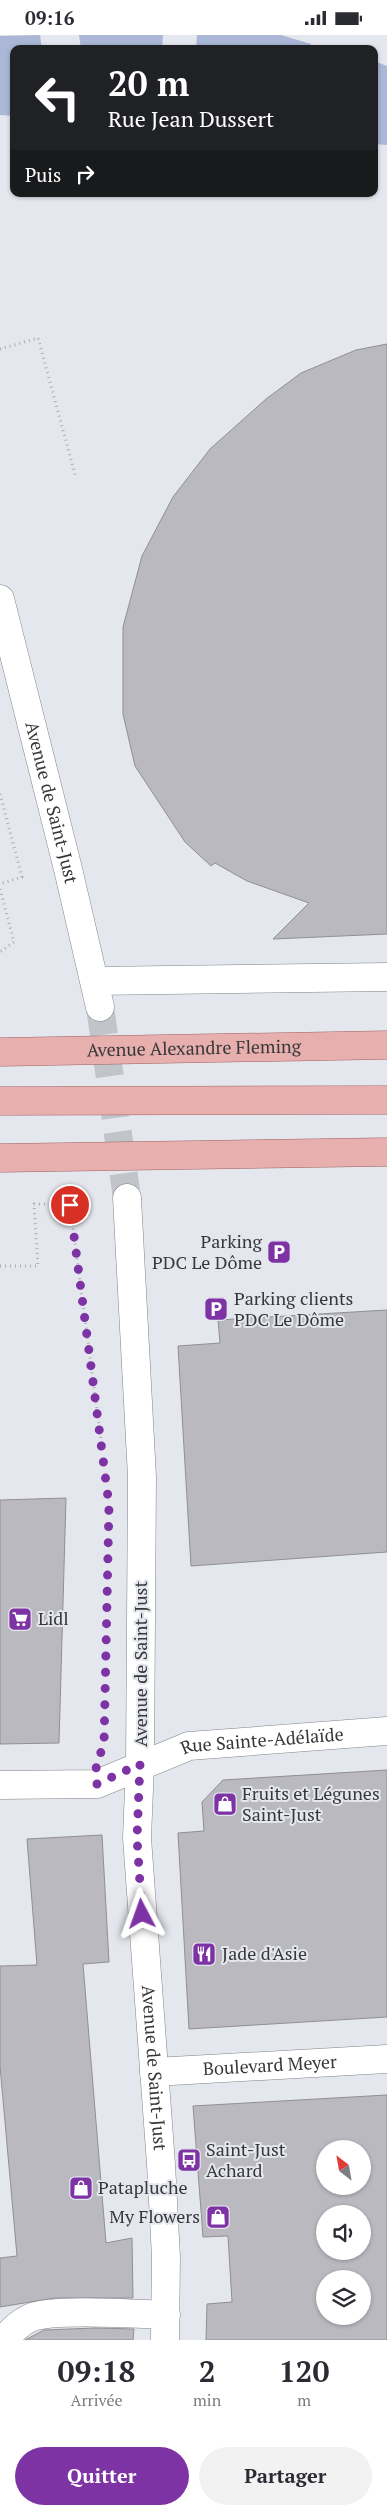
<!DOCTYPE html>
<html lang="fr">
<meta charset="utf-8">
<style>
:root{--surface:#fff;--page:#f2f2f3;--text:#2b2b33;--muted:#7c7c81;--accent:#7e33a5}
body{margin:0;font-family:"PT Serif",serif;background:var(--page);color:var(--text);height:100vh;display:flex;flex-direction:column;font-size:19px;white-space:nowrap}
*{box-sizing:border-box;margin:0}
p{font-size:16px;color:var(--muted)}
.icon{flex:none;width:28px;height:28px;fill:none;stroke:currentColor;stroke-width:2;stroke-linecap:round;stroke-linejoin:round}
.map{position:relative;height:2305px;overflow:hidden}
.panel{display:flex;flex-direction:column;background:var(--surface);flex:1}
.panel>*{flex:none}
.top-card{position:absolute;left:10px;top:10px;width:368px;height:152px;border-radius:10px;box-shadow:0 1px 4px #0004;background:#202124;color:#fff;overflow:hidden}
.needle{width:32px;rotate:329deg}
.fabs{position:absolute;left:316px;top:2105px;display:grid;gap:10px}
.fabs a{display:grid;place-items:center;width:55px;height:55px;border-radius:50%;background:var(--surface);box-shadow:0 1px 4px #0004;font-size:25px}
.pin{position:absolute;display:grid;place-items:center;width:42px;height:42px;color:#fff;margin:-21px;border:2px solid #fff;border-radius:50%;box-shadow:0 1px 5px #0007}
.me{position:absolute;width:55px;margin:-28px;rotate:356deg;stroke-linejoin:round;filter:drop-shadow(0 0 4px #0008)}
.turn{display:flex;align-items:center;gap:18px;height:105px;padding:0 15px;font-size:22px}
.turn .icon{width:65px;height:65px;stroke-width:2.5}
.turn b{display:block;font-size:35px;line-height:42px}
.then{display:flex;align-items:center;height:48px;padding:0 15px;background:#0003;gap:10px;font-size:19px}
.eta{display:flex;justify-content:space-evenly;align-items:center;height:85px;text-align:center}
.eta b{font-size:30px;font-weight:600;line-height:35px}
.primary-button{display:flex;gap:10px;margin-top:auto;padding:10px 15px}
.primary-button a{flex:1;height:58px;border-radius:30px;background:var(--accent);color:#fff;font-size:20px;font-weight:600;line-height:58px;text-align:center}
.primary-button a+a{background:var(--page);color:var(--text)}
.status{display:flex;justify-content:space-between;align-items:center;height:35px;padding:0 25px;background:var(--surface);direction:ltr}
.status svg{height:14px;fill:currentColor}
.map>svg:first-child{display:block}
.green{fill:#aab7d6}
.building{fill:#bbb9c0;stroke:#908f95;fill-rule:evenodd}
.lines{fill:none;stroke-linecap:round;stroke-linejoin:round}
.minor-tunnel{stroke:#c1c4c9;stroke-width:28;stroke-dasharray:28 14;stroke-linecap:butt}
.minor-casing{stroke:#818489;stroke-width:29}
.major-casing{stroke:#9f6261;stroke-width:29}
.path{stroke:#acaeb3;stroke-width:3;stroke-dasharray:1 4;stroke-linecap:butt}
.minor{stroke:#fff;stroke-width:28}
.major{stroke:#e7afad;stroke-width:28}
.route{stroke:#7e33a5;stroke-width:9;stroke-dasharray:0 16.2}
.labels{text-anchor:middle;stroke-width:4;stroke-linejoin:round;paint-order:stroke}
.street-label{font-size:18px;fill:#37383a;stroke:#e4e7ed}
.poi-label{font-size:18px;fill:#37383a;stroke:#e4e7ed;text-anchor:start}
</style>
<div class="status"><b>09:16</b><svg viewBox="0 0 49 12"><path d="M0 12V9h3v3zM5 12V6h3v6zM10 12V3h3v9zM15 12V0h3v12zM26 1h20v11H26zM47 4h2v5h-2z"/></svg></div>
<div class="map">
<svg width="387" height="2305" viewBox="0 0 387 2305">
<rect width="100%" height="100%" fill="#e4e7ed"/>
<path class="green" d="M40 0 42 14H14V81L0 80V1Z
M79 0H163L162 14H81Z
M197 0H281L311 9 309 14H196Z
M374 26 387 31V110L374 109Z"/>
<path class="building" d="M387 309V899L273 904 309 868 247 846 215 828 211 831 185 807 135 731 123 679V592L142 521 173 462 210 414 266 364 301 338 356 315Z
M387 1275V1517L191 1531 178 1311 220 1308 218 1285Z
M66 1463 59 1708 0 1709V1465Z
M387 1735V1982L189 1994 178 1798 204 1796 202 1767 223 1745Z
M102 1800 109 1927 83 1929 106 2208 132 2203 133 2263H55L0 2272V2223L17 2221 0 2031V1931L37 1930 27 1804Z
M387 2060V2305H206L207 2269 232 2267 228 2201 203 2202 193 2071ZM325 2114H362V2151H325ZM325 2179H362V2216H325ZM325 2244H362V2281H325Z
M95 2293 134 2294 133 2305H25L44 2295Z"/>
<g class="lines">
<path class="minor-tunnel" d="M100 972 127 1163"/>
<g class="minor-casing">
<g id="minor">
<path id="s1" d="M0 564 68 834 100 972"/>
<path d="M95 946 387 942"/>
<path id="s2" d="M127 1163 142 1442 140 1729 137 1803 161 2129 166 2222 165 2305"/>
<path id="s3" d="M0 1750 97 1749 189 1711 387 1696"/>
<path id="s4" d="M154 2037 387 2024"/>
<path d="M3 2305C12 2296 19 2288 30 2283 51 2273 138 2279 166 2280"/>
</g>
</g>
<g class="major-casing">
<g id="major">
<path id="s5" d="M0 1017 387 1010"/>
<path d="M0 1066 387 1065"/>
<path d="M0 1123 387 1117"/>
</g>
</g>
<path class="path" d="M0 314 38 303 76 443
M0 759 22 842 0 849
M0 854 14 907 0 917
M0 1231H38L34 1169 70 1170 102 1413"/>
<use href="#minor" class="minor"/>
<use href="#major" class="major"/>
</g>
<g class="lines">
<path class="route" d="M70 1170 109 1470 104 1710 96 1729 97 1749 140 1729 137 1803 142 1879"/>
</g>
<defs>
<g id="parking-square" transform="scale(1.25)"><rect x="-9" y="-9" width="18" height="18" rx="4" fill="#7e33a5" stroke="#e4e7ed"/><path d="M-3.5-5.5H1a3.5 3.5 0 0 1 0 7H-1V5.5H-3.5ZM-1-3.4V-.6H.8a1.4 1.4 0 0 0 0-2.8Z" fill="#fff"/></g>
<g id="supermarket-square" transform="scale(1.25)"><rect x="-9" y="-9" width="18" height="18" rx="4" fill="#7e33a5" stroke="#e4e7ed"/><path d="M-6-5.5h2.5l.6 2H6L4.5 2H-2.5L-4.4-4H-6ZM-1.5 3.2a1.3 1.3 0 1 0 .1 0ZM3 3.2a1.3 1.3 0 1 0 .1 0Z" fill="#fff"/></g>
<g id="shop-square" transform="scale(1.25)"><rect x="-9" y="-9" width="18" height="18" rx="4" fill="#7e33a5" stroke="#e4e7ed"/><path d="M-5-2.5h2.3a2.7 3.5 0 0 1 5.4 0H5L5.5 6h-11ZM-1.5-2.5h3a1.5 2.3 0 0 0-3 0Z" fill="#fff"/></g>
<g id="restaurant-square" transform="scale(1.25)"><rect x="-9" y="-9" width="18" height="18" rx="4" fill="#7e33a5" stroke="#e4e7ed"/><path d="M-5-6h1v4h1v-4h1v4h1v-4h1v5L-1.5 .5V6h-2V.5L-5-1ZM5-6V6H3V1.5H1.5Q1.5-4 5-6Z" fill="#fff"/></g>
<g id="bus-square" transform="scale(1.25)"><rect x="-9" y="-9" width="18" height="18" rx="4" fill="#7e33a5" stroke="#e4e7ed"/><path d="M-5-6H5V4H4V6H2V4H-2V6H-4V4H-5ZM-3.5-4V0h7V-4ZM-3.5 1.2v1.5H-2V1.2ZM2 1.2v1.5H3.5V1.2Z" fill="#fff"/></g>
</defs>
<g fill-rule="evenodd">
<use href="#parking-square" x="279" y="1217"/>
<use href="#parking-square" x="216" y="1274"/>
<use href="#supermarket-square" x="20" y="1584"/>
<use href="#shop-square" x="225" y="1769"/>
<use href="#restaurant-square" x="204" y="1919"/>
<use href="#bus-square" x="189" y="2125"/>
<use href="#shop-square" x="81" y="2153"/>
<use href="#shop-square" x="218" y="2182"/>
</g>
<g class="labels">
<g class="street-label">
<text dy="6" stroke="none"><textPath href="#s1" startOffset="210">Avenue de Saint-Just</textPath></text>
<text dy="6" stroke="none"><textPath href="#s5" startOffset="194">Avenue Alexandre Fleming</textPath></text>
<text transform="translate(141 1629) rotate(-90)" y="6">Avenue de Saint-Just</text>
<text dy="6" stroke="none"><textPath href="#s3" startOffset="270">Rue Sainte-Adélaïde</textPath></text>
<text dy="6" stroke="none"><textPath href="#s4" startOffset="116">Boulevard Meyer</textPath></text>
<text dy="6" stroke="none"><textPath href="#s2" startOffset="871">Avenue de Saint-Just</textPath></text>
</g>
<g class="poi-label">
<text x="262" y="1213" text-anchor="end">Parking<tspan x="262" dy="21">PDC Le Dôme</tspan></text>
<text x="234" y="1270">Parking clients<tspan x="234" dy="21">PDC Le Dôme</tspan></text>
<text x="38" y="1590">Lidl</text>
<text x="242" y="1765">Fruits et Légunes<tspan x="242" dy="21">Saint-Just</tspan></text>
<text x="222" y="1925">Jade d'Asie</text>
<text x="206" y="2121">Saint-Just<tspan x="206" dy="21">Achard</tspan></text>
<text x="98" y="2159">Patapluche</text>
<text x="200" y="2188" text-anchor="end">My Flowers</text>
</g>
</g>
</svg>
<div class="fabs">
<a><svg class="needle" viewBox="-14 -14 28 28"><path d="M0-13l5 13h-10z" fill="#e53935"/><path d="M0 13l5-13h-10z" fill="#7c7c81"/></svg></a>
<a><svg class="icon" aria-label="sound" viewBox="0 0 24 24"><path d="M4 9h4l5-4v14l-5-4H4zM17 9q2 3 0 6"/></svg></a>
<a><svg class="icon" aria-label="layers" viewBox="0 0 24 24"><path d="M12 4l9 5-9 5-9-5zM3 14l9 5 9-5"/></svg></a>
</div>
<div class="pin" style="left:70px;top:1170px;background:#d93025"><svg class="icon" aria-label="arrive" viewBox="0 0 24 24"><path d="M6 21V4h12l-3 4 3 4H6"/></svg></div>
<svg class="me" style="left:142px;top:1879px" viewBox="-20 -20 40 40"><path d="M0-17L14 15 0 8-14 15z" fill="#7e33a5" stroke="#fff" stroke-width="4"/></svg>
<div class="top-card">
<div class="turn"><svg class="icon" aria-label="left" viewBox="0 0 24 24"><path d="M17 20v-9H6M10 6l-5 5 5 5"/></svg><div><b>20 m</b>Rue Jean Dussert</div></div>
<div class="then">Puis<svg class="icon" aria-label="right" viewBox="0 0 24 24"><path d="M7 20v-9h11M14 6l5 5-5 5"/></svg></div>
</div>
</div>
<section class="panel">
<div class="eta">
<div><b>09:18</b><p>Arrivée</p></div>
<div><b>2</b><p>min</p></div>
<div><b>120</b><p>m</p></div>
</div>
<div class="primary-button"><a>Quitter</a><a>Partager</a></div>
</section>
